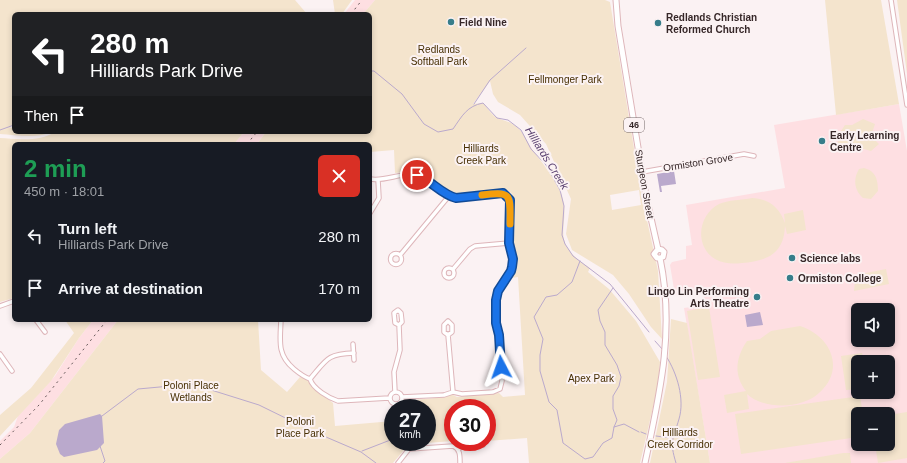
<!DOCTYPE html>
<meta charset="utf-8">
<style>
:root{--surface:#171b24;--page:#242831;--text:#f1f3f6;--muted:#9ea1a6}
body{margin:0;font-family:Arial,sans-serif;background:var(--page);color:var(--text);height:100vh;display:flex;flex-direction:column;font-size:15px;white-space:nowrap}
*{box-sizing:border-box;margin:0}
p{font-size:13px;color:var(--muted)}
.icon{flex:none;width:22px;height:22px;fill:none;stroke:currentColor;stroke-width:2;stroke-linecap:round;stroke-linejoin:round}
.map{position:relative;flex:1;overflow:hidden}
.details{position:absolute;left:12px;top:142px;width:360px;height:180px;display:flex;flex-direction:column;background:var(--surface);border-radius:6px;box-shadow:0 2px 6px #0003}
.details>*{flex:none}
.hud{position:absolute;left:12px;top:12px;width:360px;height:122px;border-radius:6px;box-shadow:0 2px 6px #0003;background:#202124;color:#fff;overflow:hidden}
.fabs{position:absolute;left:851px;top:303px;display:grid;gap:8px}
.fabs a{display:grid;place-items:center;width:44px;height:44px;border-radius:6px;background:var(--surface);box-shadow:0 2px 6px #0003;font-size:20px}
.speed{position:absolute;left:384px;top:399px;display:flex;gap:8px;font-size:20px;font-weight:700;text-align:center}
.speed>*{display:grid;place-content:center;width:52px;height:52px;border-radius:50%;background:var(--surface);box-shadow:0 2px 6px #0003;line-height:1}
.speed small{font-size:10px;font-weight:400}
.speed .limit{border:6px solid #d22;background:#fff;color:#111}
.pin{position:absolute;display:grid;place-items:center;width:34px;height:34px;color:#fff;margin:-17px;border:2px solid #fff;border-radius:50%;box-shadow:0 1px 4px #0007}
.me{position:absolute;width:44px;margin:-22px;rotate:356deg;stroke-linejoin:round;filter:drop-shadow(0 0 3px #0008)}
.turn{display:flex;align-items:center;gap:14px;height:84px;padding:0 12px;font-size:18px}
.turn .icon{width:52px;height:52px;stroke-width:2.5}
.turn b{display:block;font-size:28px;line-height:34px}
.then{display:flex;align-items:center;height:38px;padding:0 12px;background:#0003;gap:8px;font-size:15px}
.round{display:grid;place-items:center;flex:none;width:42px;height:42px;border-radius:6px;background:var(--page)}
.summary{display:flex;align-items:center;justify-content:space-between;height:68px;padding:0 12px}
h1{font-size:24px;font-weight:600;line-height:30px;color:#1e9e55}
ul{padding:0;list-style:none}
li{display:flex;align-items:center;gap:12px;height:52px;padding:0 12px}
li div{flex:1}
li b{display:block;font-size:15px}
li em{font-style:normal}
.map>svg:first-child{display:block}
.built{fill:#fedfe2;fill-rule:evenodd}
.green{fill:#f4e4cd;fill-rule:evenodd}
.water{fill:#baa9cc}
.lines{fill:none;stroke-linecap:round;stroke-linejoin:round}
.stream{stroke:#baa9cc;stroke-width:1}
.street-casing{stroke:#deb6ba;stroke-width:5.5}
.primary-casing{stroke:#deb6ba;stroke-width:7}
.street{stroke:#fff;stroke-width:3.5}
.primary{stroke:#fff;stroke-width:5}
.rail{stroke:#665859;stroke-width:1;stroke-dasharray:2 4;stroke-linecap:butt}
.route-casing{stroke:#114b97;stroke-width:10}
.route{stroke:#1a73e8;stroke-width:7}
.slow{stroke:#f59e0b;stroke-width:7}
.poi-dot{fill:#377d8a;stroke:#fbf2f3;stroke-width:1.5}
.labels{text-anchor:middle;stroke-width:4;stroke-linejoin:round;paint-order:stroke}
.shield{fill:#fbf2f3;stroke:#716465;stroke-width:1}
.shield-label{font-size:9px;font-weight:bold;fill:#362728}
.poi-label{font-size:10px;font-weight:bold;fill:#362728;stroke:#fbf2f3;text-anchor:start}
.park-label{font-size:10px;fill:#462e02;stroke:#fbf2f3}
.street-label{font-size:10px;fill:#362728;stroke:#fbf2f3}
.water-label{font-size:11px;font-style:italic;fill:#5a4171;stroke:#fbf2f3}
</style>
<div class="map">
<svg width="907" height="463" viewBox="0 0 907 463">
<rect width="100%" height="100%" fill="#fbf2f3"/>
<path class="built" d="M355 0H375L363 14H344Z
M899 104 907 151V463H710L684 308 705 305 703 291 675 295 670 265 672 262 686 259V246L692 245 686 205 785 188 774 125ZM858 310H888V340H858ZM858 362H888V392H858ZM858 414H888V444H858Z
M244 132H266L257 144H234Z
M93 320H118L30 433 0 459V441L14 427 18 416 55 376 79 338Z"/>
<path class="green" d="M0 0H295L307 14H14V125L8 127 14 128V132H51C36 139 16 135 0 134Z
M333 0H352L342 14H335Z
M375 0H605L610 2 642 197 658 271 662 339 651 327 629 294 613 275 572 250 566 234 571 199 546 144 520 115 498 102 493 94 490 81 473 104 483 103C487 107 492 116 498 118 508 123 509 120 519 129 525 134 527 143 532 149 542 163 552 174 559 189 576 224 543 239 590 268L588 272 609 289 636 321 660 362 658 386 640 463H529L527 438 487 441V408H453V441L413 444 408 442H427V408H400L399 405 403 401 446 397 451 394 457 397 499 393 503 397 525 395 518 277 511 278 517 269 514 242 515 201 511 193 505 189 457 193 446 190 424 174 414 171 395 173 394 150 370 152V144H257L266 132H370V14H363ZM639 190 641 205 612 210 610 195Z
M825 0H881L899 104 836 115Z
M897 0H907V74Z
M863 119 875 124 872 133 877 138 875 140 879 144 871 151 860 148 851 149 846 145 837 146 841 131 845 125H852Z
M54 132H244L234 144H14V298L0 302V138C15 139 42 142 54 132Z
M864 168C876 171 878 180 878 191L871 199 863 198C854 190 853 179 859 169Z
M752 198C769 199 779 207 785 223L784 214 803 210 806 230 787 234 785 226C784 254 767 261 742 263 733 264 724 264 715 259 694 246 698 215 719 204 728 200 742 200 752 198Z
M886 269 889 284 854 291 855 281 851 276Z
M709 307 720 377 698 380 687 311Z
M671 319 687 323 710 463H650L667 382Z
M65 320H93L79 338 51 381 0 436V415L31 388 74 333Z
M118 320H258L261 370 287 392 300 377 308 380 310 385 333 403 335 426 393 421V442H398L404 450 393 463H0V459L30 433Z
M800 326C831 336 846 369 819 393 802 409 764 410 747 394L749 409 727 413 724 395 746 391C733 375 736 357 747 341L760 339 771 331Z
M862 353 864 362H858V389L846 390 841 356Z
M860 396 863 414H858V437L741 454 735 414Z
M907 412V458L878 463 875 444H888V415Z
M843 453H850L851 463H785Z"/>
<path class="water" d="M674 171 676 184 661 186 662 192H660L657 174Z
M760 312 763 325 747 327 745 315Z
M100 414 102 416 104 443 97 450 64 457 60 454 56 444 59 430 65 424Z"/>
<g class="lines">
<path class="stream" d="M370 71H374L402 94 424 124 438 132 453 129C462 116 467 106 483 103L497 118 508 120 521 130 531 149 546 165 560 190 564 206 562 235 565 244 573 256 610 284 649 332
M474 104 490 80 526 48
M0 130 14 125
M580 261 572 282 557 295 546 297 534 317 543 339 540 355V371L549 402 557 410 563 443 585 459 593 457 603 443 612 438 614 427 617 420 613 409V396L619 386 621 377 617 365 605 345V332L600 321 598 310 613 288
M655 341 663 350
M666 356C677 373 685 399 679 419 673 440 669 440 676 463
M102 416 138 389 192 384 259 405 312 431 361 452 376 463
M614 427 624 424 639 432
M641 432 646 434
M656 436 671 438
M100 446 105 461 103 463
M362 451 393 439"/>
<g class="street-casing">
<path id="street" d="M891 0 907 105
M642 172 744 154 754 156
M370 179C385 182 401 172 416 175 432 178 440 193 456 198L503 193 510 200 509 243 513 259 512 267 511 271 498 291 496 300V323L499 335 502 381 500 389 493 392 462 394 453 392 444 395 402 397
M370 213 379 198 378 180
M390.5 259a5.5 5.5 0 1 1 11 0a5.5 5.5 0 1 1-11 0Z
M401 254 449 196
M444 273a5 5 0 1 1 10 0a5 5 0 1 1-10 0Z
M454 268 470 249 475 246 509 243
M0 306 14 301
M36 320 45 332
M281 320C280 341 277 355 294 369 300 374 304 377 310 379 313 389 329 398 338 401L389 398
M448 335 452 332V325L448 321 444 325V332L448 335 453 392
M353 344 354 360
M0 354 12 371
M310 379C327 359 327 354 354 353
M390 398a6 6 0 1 1 12 0a6 6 0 1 1-12 0Z
M395 392 394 372 400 350 399 325 402 322 401 313 398 310 394 313 395 323 399 325
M403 442 409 449 453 446C460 449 460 455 460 463
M458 449 464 446 483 445
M398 463 409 449"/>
</g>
<g class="primary-casing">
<path id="primary" d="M616 0 618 26 646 196 658 249
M658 249 662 250 664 252 663 257 660 258
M658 249 654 254 657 258H660
M645 463C660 393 675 330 660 258"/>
</g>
<use href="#street" class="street"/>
<use href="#primary" class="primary"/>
<path class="rail" d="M351 14 362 0
M247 144 257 132
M0 445 39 405 107 320"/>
</g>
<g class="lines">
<g class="route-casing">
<path id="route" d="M417 175C432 181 441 194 456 198L503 193 510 200 509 243 513 259 512 267 511 271 498 291 496 300V323L499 335 501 367"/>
</g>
<use href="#route" class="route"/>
<path class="slow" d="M482 195C513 191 510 195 510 224"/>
</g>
<g class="poi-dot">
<circle cx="451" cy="22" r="4"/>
<circle cx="658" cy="23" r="4"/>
<circle cx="822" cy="141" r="4"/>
<circle cx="792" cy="258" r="4"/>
<circle cx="790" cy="278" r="4"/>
<circle cx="757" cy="297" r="4"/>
</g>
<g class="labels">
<rect class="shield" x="624" y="118" width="20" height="14" rx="3"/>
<g class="shield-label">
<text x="634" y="128">46</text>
</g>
<g class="poi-label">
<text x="666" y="21">Redlands Christian<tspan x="666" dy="12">Reformed Church</tspan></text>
<text x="459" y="26">Field Nine</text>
<text x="830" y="139">Early Learning<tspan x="830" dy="12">Centre</tspan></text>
<text x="800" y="262">Science labs</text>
<text x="798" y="282">Ormiston College</text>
<text x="749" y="295" text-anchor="end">Lingo Lin Performing<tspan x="749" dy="12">Arts Theatre</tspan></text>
</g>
<g class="park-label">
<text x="439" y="53">Redlands<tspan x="439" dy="12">Softball Park</tspan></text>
<text x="565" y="83">Fellmonger Park</text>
<text x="481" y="152">Hilliards<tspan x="481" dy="12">Creek Park</tspan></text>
<text x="591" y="382">Apex Park</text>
<text x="191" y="389">Poloni Place<tspan x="191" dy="12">Wetlands</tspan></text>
<text x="300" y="425">Poloni<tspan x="300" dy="12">Place Park</tspan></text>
<text x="680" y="436">Hilliards<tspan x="680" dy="12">Creek Corridor</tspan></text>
</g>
<g class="street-label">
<text transform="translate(698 162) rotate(-9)" y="4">Ormiston Grove</text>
<text transform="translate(645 184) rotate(80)" y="4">Sturgeon Street</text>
</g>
<g class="water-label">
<text transform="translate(547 158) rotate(58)" y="4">Hilliards Creek</text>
</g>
</g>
</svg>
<div class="fabs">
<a><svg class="icon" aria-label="sound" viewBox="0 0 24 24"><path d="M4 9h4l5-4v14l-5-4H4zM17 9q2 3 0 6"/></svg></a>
<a>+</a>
<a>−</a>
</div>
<div class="speed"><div>27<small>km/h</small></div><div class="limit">30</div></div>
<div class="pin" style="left:417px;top:175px;background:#d93025"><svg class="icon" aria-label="arrive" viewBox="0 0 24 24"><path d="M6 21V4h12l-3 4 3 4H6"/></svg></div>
<svg class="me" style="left:501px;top:367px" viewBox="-20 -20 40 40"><path d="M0-17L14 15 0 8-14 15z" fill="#1a73e8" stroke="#fff" stroke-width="4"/></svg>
<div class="hud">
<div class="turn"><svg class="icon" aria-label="left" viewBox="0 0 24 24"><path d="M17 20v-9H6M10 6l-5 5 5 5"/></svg><div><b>280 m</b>Hilliards Park Drive</div></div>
<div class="then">Then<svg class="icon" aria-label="arrive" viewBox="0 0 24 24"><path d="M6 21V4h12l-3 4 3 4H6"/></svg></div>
</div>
<section class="details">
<div class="summary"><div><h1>2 min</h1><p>450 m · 18:01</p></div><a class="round" style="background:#d93025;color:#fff"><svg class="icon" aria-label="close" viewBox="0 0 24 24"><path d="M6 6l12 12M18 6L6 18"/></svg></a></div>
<ul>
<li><svg class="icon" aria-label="left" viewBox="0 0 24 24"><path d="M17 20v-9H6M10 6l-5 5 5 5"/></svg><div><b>Turn left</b><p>Hilliards Park Drive</p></div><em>280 m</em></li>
<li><svg class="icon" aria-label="arrive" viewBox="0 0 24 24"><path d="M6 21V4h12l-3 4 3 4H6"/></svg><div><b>Arrive at destination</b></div><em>170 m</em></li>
</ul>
</section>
</div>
